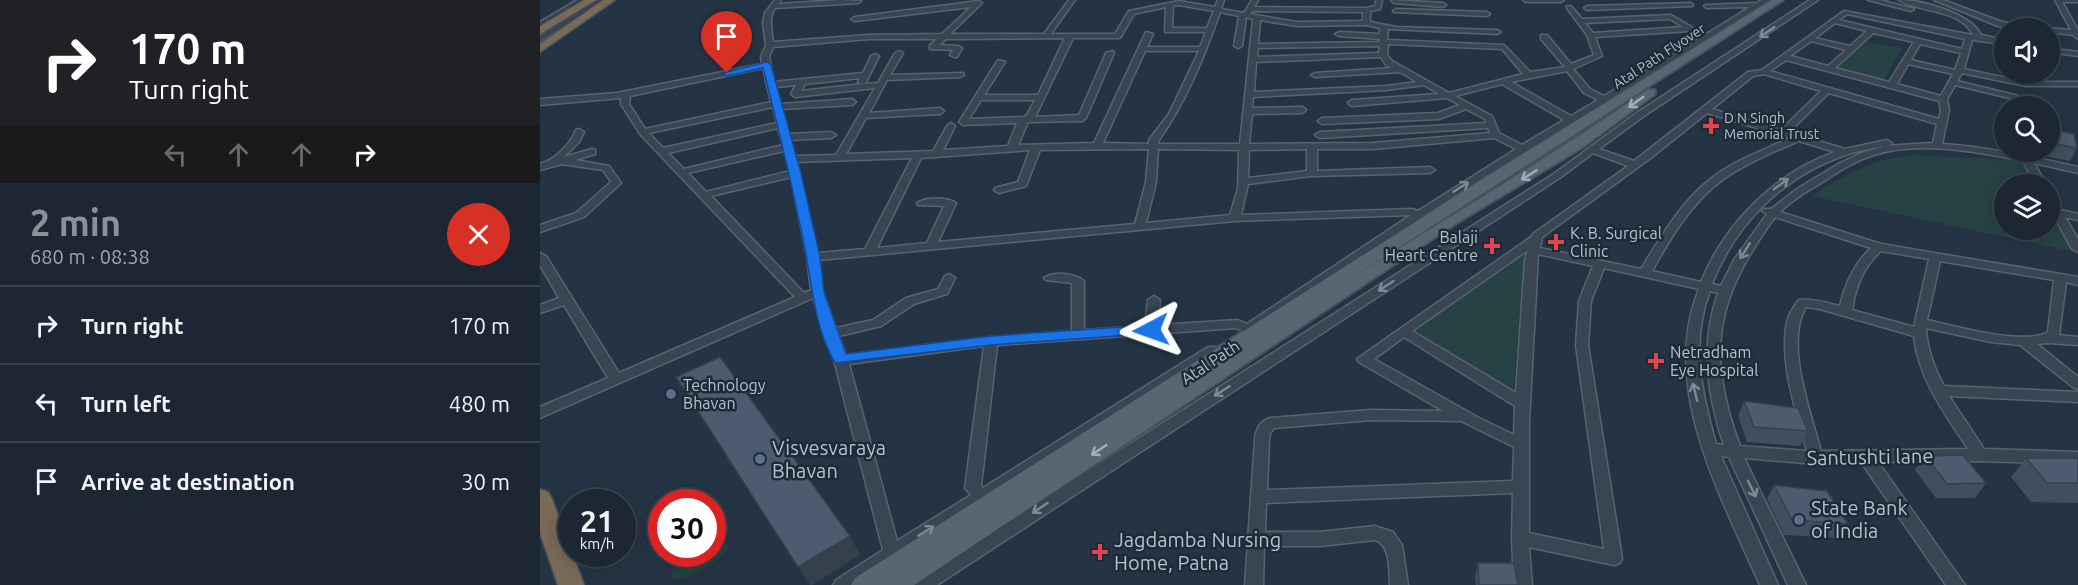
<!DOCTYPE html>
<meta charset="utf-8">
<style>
:root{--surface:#1c2733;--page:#252f3b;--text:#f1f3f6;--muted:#a0a5ac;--line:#3a444e;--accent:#8c9099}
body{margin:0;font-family:Ubuntu,sans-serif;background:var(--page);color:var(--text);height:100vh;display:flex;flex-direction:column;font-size:22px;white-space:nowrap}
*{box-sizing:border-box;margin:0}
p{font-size:20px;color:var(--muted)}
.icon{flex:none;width:33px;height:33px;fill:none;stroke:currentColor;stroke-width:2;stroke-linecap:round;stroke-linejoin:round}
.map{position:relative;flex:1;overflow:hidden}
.panel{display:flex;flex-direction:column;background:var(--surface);width:540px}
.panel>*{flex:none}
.hud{background:#202124;color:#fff;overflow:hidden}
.buttons{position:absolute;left:1454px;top:18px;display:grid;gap:12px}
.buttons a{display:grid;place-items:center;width:66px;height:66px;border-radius:50%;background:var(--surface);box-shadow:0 3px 15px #0003,0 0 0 2px var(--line);font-size:30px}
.speed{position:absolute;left:18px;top:489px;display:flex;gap:12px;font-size:30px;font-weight:700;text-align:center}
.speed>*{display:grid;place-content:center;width:78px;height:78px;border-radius:50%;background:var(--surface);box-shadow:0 3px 15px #0003,0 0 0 2px var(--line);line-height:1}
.speed small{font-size:15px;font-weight:400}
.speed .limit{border:9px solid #d22;background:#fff;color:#111}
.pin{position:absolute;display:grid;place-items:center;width:51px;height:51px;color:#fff;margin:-62px -26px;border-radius:50% 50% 50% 0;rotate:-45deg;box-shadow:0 0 6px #0007}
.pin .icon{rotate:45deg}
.me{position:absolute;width:66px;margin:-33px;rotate:266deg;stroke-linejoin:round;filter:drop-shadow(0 0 4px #0008)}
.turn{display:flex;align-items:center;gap:21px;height:126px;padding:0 30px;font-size:27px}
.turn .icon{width:78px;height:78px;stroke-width:2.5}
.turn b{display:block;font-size:42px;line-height:51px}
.lanes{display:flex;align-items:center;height:57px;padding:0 30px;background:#0003;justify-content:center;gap:30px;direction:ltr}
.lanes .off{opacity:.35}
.round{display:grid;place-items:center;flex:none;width:63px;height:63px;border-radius:32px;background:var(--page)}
.summary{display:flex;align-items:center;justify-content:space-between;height:102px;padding:0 30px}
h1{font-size:36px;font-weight:700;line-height:45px;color:var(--accent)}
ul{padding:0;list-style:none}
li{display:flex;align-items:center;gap:18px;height:78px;padding:0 30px;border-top:2px solid var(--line)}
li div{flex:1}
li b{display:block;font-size:22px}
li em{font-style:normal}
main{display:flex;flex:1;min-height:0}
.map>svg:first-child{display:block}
.green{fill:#274244}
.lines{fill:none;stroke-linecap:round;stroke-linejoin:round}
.minor-casing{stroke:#586370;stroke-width:3}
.major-casing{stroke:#47515f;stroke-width:4}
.highway-casing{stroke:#45505d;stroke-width:3}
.minor{fill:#3a4553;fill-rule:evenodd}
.major{fill:#586573;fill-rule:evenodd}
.highway{fill:#796a57;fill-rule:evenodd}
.wall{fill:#414e5e}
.shaded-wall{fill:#35404c}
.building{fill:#4c5b6d;stroke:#35404c;stroke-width:1.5}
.oneway{stroke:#7f8996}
.oneway2{stroke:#a4aebb}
.route{fill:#1a73e8;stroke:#114b97;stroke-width:1.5}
.health-dot{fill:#e0444e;stroke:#1e2a38;stroke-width:2}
.service-dot{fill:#5c6f8a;stroke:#1e2a38;stroke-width:2}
.labels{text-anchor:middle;stroke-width:5;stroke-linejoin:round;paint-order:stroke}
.far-street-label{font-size:14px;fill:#b7c0cd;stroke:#1e2a38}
.far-poi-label{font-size:14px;fill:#b7c0cd;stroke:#1e2a38;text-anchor:start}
.poi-label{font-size:16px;fill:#b7c0cd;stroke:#1e2a38;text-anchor:start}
.street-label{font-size:16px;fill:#b7c0cd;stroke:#1e2a38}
.near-poi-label{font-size:20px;fill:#b7c0cd;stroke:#1e2a38;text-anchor:start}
.near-street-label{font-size:20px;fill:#b7c0cd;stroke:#1e2a38}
</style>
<main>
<section class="panel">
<div class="hud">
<div class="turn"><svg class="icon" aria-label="right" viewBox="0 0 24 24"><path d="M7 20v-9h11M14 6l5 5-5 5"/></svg><div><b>170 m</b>Turn right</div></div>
<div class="lanes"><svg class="icon off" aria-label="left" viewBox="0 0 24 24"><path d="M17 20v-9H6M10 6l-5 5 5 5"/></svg><svg class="icon off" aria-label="ahead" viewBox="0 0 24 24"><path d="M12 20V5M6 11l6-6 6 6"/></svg><svg class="icon off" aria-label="ahead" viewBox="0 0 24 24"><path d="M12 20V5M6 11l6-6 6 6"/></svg><svg class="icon" aria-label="right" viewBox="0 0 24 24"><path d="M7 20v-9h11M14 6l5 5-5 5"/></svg></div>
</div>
<div class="summary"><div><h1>2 min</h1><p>680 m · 08:38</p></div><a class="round" style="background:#d93025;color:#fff"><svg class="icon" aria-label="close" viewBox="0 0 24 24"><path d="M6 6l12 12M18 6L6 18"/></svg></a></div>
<ul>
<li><svg class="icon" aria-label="right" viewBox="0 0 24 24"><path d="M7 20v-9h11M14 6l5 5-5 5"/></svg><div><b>Turn right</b></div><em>170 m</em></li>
<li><svg class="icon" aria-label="left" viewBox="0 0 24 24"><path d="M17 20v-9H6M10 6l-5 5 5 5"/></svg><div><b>Turn left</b></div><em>480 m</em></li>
<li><svg class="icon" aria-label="arrive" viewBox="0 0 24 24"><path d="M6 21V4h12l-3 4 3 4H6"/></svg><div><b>Arrive at destination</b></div><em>30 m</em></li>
</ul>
</section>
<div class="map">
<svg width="1538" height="585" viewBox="0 0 1538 585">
<rect width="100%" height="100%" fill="#253444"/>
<path class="green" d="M1326 42 1362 48 1344 80 1294 68Z
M1370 155 1483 160 1497 184H1464V230H1509V207L1535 252 1272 196C1306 174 1329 161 1370 155Z
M986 251 973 394 871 332Z
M182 541 189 545C188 558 146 582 133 579L131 574C137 558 157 554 172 554L173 544Z"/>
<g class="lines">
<g class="minor-casing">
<path id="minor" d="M37 0H45L0 27V22Z
M57 0H65L0 41V36Z
M235 0H241L239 4 301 0 321 1 318 3 235 8C228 18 232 31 233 42L329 35 402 34 431 7 315 21 311 19 315 17 439 1 442 3 441 4 410 34H504L529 0H535L511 34H575L589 11 639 1 675 7 678 0H684L681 9 704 13 712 0H718L714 7 826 8 835 6 836 0H842L840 9 830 11V22L856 27 957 30 961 32 957 34 848 29 847 40 964 45 990 72 1025 67 1001 39V35H1007L1031 64 1054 55 1047 35 1027 8V6H1031L1042 19 1131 15 1165 35 1210 7 1167 8 1164 6 1165 5 1217 3 1222 0H1230L920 192 711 332 707 333 696 328 457 345 441 486 443 488 668 347H678L680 350 678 353 317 585H293L296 580 343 550 294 360 273 298 0 418V407L68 378 24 305 0 313V305L19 298 0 265V253L6 256 79 373 255 297 100 134 81 104V98L0 105V99L77 93 222 64 221 57 226 45 223 23 225 13ZM639 5 674 11 667 28H632L633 6ZM626 7 625 32H666L660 47H607L613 34 606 32 554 143 478 145 488 122 542 121 546 118 574 53 573 51 566 53 539 115 495 117 533 38H580L594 14ZM712 11 823 12V21L757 22 710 14ZM680 12 699 16 694 46 698 48 702 46 706 17 713 19 700 144H618L619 140C647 100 664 57 680 12ZM1130 19 1143 27 1053 33 1045 23ZM720 20 757 26 827 25 840 28V34L799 32 795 34 799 36 840 39V42L718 44ZM1150 31 1160 38 1064 96 1050 89 1033 69 1062 56 1055 37ZM525 38 498 95H444L465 62 458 60 419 122 423 125 477 123 468 146 403 150 415 126 411 123 407 126 393 151 306 154 326 118 400 114 404 111 400 108 329 113 347 80 420 77 424 75 423 73 350 75 363 53 359 51 355 53 338 83 323 84 326 82 339 56 335 54 331 56 323 73 234 82 229 57 233 47 329 39H397L390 45V49L413 50 410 55 414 57H417L422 48 418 46 399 45 406 39ZM848 44 962 49 983 74 909 93 852 61 847 55ZM840 46 839 53 717 57 718 48ZM605 51H659L629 114 609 140V144L563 143ZM841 57 846 65 852 68 775 73 771 75 775 77 860 72 877 82 846 86 714 92 716 62ZM223 68 231 102 105 129 89 104 90 96ZM1027 71 1044 93 1058 100 1031 116 971 82ZM320 78 318 82 322 84 261 91 265 84ZM962 84 1024 120 982 145 959 133 952 116 915 96ZM256 85 251 94 255 97 335 88 296 155 255 156 250 140 291 138 296 135 291 132 249 134 242 109 312 105 316 102 312 99 241 104 236 87ZM884 85 899 94 812 100 808 103 812 106 907 98 920 105 898 113 782 118 778 121 782 124 899 119 926 109 945 119 946 123 780 132 775 135 780 138 948 128 950 133 833 143 709 144 712 114 762 113 766 110 762 107 712 108 713 97 846 90ZM441 100H495L487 115 484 117 429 119ZM233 107 237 123 123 148 109 133ZM238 128 243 145 144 169 128 153ZM954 138 976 149 878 211 872 209 701 215 708 184 771 176 890 173 895 170 890 167 777 171V149H833ZM609 149 606 182 595 224 398 242 416 203C408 197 385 197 377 203L378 205 404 206 387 243 337 248 381 158 490 150 478 182 455 188 454 190 459 193 486 186 500 150ZM618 149 699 150 698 189 690 215 606 223 616 182ZM767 149V171L708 178 709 150ZM244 151 250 171 166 192 148 173ZM372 158 325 249 278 253 257 162ZM251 177 267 257 271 290 264 293 171 196ZM871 215 707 324 698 320 618 325 620 300 614 296 608 300 605 326 544 330V281C535 273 514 271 504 278L506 280 532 283V331L451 337 306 355 299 336 341 326 374 304 407 294 415 278 409 274 405 276 398 289 366 298 333 320 296 328 283 292 279 260 695 221ZM444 346 425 488 431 495 357 541 309 364Z
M851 0 903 3 906 5 903 7 854 3Z
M983 0H1024L1021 2H986Z
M1270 0H1278L1104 116 1059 149 1094 161 1208 72 1222 70 1304 11 1433 35C1421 9 1380 13 1359 0 1382 0 1430 13 1441 35L1464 40V44L1432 40 1424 69 1486 82 1492 81V74H1500V80L1506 82H1538V86H1486L1422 73 1417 81 1507 103 1503 106 1415 85 1407 99 1409 110 1402 144C1448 147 1493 157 1538 167V173L1494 163 1506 184H1496L1483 161C1439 152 1377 140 1334 155 1314 161 1298 172 1281 183 1267 191 1252 200 1240 212L1341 244 1538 277V285L1526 282 1519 335 1538 337V345L1508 343 1497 344 1538 377V389L1533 387 1480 345 1451 342 1386 328C1387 349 1394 368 1404 386L1538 392V402L1409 396 1444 449 1538 452V464L1440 461 1338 462 1425 585H1406L1321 462 1276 464 1204 458 1266 585H1248L1189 457 1181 456 1238 585H1220C1181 496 1119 387 1159 289L1064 268 1051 301 1048 345 1082 558 1080 563 1074 565 989 547 992 585H974L972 538 973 493 726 503 725 532H780L835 526 853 532 862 545 868 585H850C849 570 851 545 835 540L780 546H724L723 585H705L715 439C716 429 720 421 730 418L831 410 903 411 819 362 817 359 991 237 993 234 1088 166 1053 153 1021 177 397 585H374L377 580 1015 173 1098 112ZM1307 14 1425 39 1422 49 1299 20ZM1295 23 1327 31 1310 46 1275 38ZM1333 33 1374 42 1349 82 1295 68ZM1271 41 1306 50 1288 66 1250 56ZM1380 44 1421 53 1415 70 1371 60ZM1246 60 1399 101 1401 110 1399 119 1230 71ZM1368 64 1413 74 1401 96 1357 84ZM1224 74 1281 91 1241 130 1172 109 1213 76ZM1289 93 1397 124 1393 143 1345 146 1324 152 1300 163 1257 189 1231 209H1223L1222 211 1227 214 1194 260 1181 286 1172 284C1196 222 1246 174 1309 154 1323 149 1337 148 1350 145L1352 143 1347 140 1305 149 1249 132ZM1167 113 1250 138C1222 151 1192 161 1168 181 1140 204 1120 238 1101 269L1000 248 1002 237 1108 160ZM1259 141 1295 152C1235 173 1185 223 1161 282L1112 271C1131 237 1152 201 1185 178 1208 162 1234 152 1259 141ZM1235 217 1331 248C1314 264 1305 284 1300 306 1287 303 1272 298 1259 300 1255 305 1251 311 1249 316 1236 351 1257 416 1267 451L1200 446C1165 351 1176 298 1235 217ZM988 250 985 260 976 393 872 331ZM1341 251 1389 259 1374 327 1312 310C1316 286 1323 267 1341 251ZM998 254 1053 266 1039 301 1036 345 1064 549 989 533V422ZM1400 261 1514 280 1508 332C1484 346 1415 326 1387 320ZM1170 291 1178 293C1160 345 1167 394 1184 445L1176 444C1162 394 1150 342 1170 291ZM1266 307 1280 309 1374 336C1378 378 1406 415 1428 449L1281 451C1271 414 1244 342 1266 307ZM864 337 975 406 974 435 937 417 834 359ZM831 420 921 421 974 447 973 481 727 490 729 439 730 433 734 428Z
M1328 0H1340L1374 9 1371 11Z
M1394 0H1403L1462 22 1493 26 1497 28H1480L1458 26Z
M1515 0H1538V2H1522L1538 30V39L1533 35 1509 32V28H1506H1509L1531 30Z
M1150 3 1153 5 1152 6 1047 10 1044 8 1047 6Z
M856 9 947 12 950 14 947 16 854 12 853 11Z
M1509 48 1538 52V56L1509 52Z
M39 129 44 132 39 142 24 157 52 149 55 150V154L35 160 69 166 81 183 44 217 0 232V225L36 213 71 182 63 170 22 164 0 170V164C15 160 30 145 36 130Z
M1509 195 1513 196 1521 210 1538 214V220L1525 217 1538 239V252L1532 249 1509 207Z"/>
</g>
<g class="major-casing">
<path id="major" d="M1232 0H1243L788 293C894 225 1004 162 1107 90H1115V94L1043 147 915 224 374 585H311L315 578 946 177Z"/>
</g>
<g class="highway-casing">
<path id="highway" d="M44 0H56L0 34V26Z
M63 0H75L0 52V44Z
M0 489 8 492 12 499 44 585H18L0 533Z"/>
</g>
<use href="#minor" class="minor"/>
<use href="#major" class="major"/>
<use href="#highway" class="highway"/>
</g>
<path class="wall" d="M1509 129 1537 148 1530 161 1485 152H1509Z
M1204 401 1268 431 1260 446 1207 442 1198 416Z
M1385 456 1446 483 1435 498H1396L1375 470Z
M1486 458H1538V503L1491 502 1471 477Z
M1234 485 1308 524 1298 538 1244 535 1227 499Z
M938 563 978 585H936L935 578Z"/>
<path class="shaded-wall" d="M310 536 320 555 272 585H270L258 567Z"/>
<path class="building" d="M1509 129 1534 134 1537 148 1509 143Z
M180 357 310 536 258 567 136 377Z
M1204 401 1258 408 1268 431 1214 427Z
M1423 455 1446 483 1407 484 1385 456Z
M1486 458H1538V483H1507Z
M1234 485 1287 491 1308 524 1252 520Z
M938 563H974L978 585H939Z"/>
<defs><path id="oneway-shaft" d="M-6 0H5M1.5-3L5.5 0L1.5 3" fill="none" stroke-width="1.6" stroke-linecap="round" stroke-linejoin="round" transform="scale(1.5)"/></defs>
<g class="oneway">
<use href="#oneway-shaft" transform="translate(1227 32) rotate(146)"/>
<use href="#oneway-shaft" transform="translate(1241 184) rotate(-36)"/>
<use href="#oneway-shaft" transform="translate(921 187) rotate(-32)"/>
<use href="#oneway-shaft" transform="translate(1205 251) rotate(122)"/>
<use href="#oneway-shaft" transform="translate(846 286) rotate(147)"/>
<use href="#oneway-shaft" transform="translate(682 391) rotate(148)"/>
<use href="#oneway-shaft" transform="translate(1155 392) rotate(-104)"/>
<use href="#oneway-shaft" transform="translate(1212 489) rotate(64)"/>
<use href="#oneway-shaft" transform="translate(500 508) rotate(147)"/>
<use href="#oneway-shaft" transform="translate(386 531) rotate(-32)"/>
</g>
<g class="oneway2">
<use href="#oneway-shaft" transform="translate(1096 102) rotate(144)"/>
<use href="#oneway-shaft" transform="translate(989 175) rotate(148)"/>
<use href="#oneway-shaft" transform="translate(559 450) rotate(147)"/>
</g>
<path class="route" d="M227 62 231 65 261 173 280 257 284 292 306 354 451 336 611 325 616 326 618 330 616 333 451 345 295 363C274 327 272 283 264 244 252 185 238 126 223 68L187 76 182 73Z"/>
<g class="health-dot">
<path d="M1168 117h6v6h6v6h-6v6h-6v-6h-6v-6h6z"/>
<path d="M1013 233h6v6h6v6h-6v6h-6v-6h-6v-6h6z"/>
<path d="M949 237h6v6h6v6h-6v6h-6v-6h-6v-6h6z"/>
<path d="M1113 352h6v6h6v6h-6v6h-6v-6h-6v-6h6z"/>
<path d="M557 543h6v6h6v6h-6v6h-6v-6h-6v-6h6z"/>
</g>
<g class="service-dot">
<circle cx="131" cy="394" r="6"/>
<circle cx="220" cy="459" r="6"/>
<circle cx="1259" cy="520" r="6"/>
</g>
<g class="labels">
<g class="far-street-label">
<text transform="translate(1119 56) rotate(-33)" y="5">Atal Path Flyover</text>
</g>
<g class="far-poi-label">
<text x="1184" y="123">D N Singh<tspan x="1184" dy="16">Memorial Trust</tspan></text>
</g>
<g class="poi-label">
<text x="1030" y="239">K. B. Surgical<tspan x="1030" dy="18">Clinic</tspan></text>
<text x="938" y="243" text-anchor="end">Balaji<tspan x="938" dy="18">Heart Centre</tspan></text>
<text x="1130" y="358">Netradham<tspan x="1130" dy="18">Eye Hospital</tspan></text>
<text x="143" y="391">Technology<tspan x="143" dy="18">Bhavan</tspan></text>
</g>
<g class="street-label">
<text transform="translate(670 362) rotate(-33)" y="6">Atal Path</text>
</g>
<g class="near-poi-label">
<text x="232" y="455">Visvesvaraya<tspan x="232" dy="23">Bhavan</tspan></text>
<text x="1271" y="515">State Bank<tspan x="1271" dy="23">of India</tspan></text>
<text x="574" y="547">Jagdamba Nursing<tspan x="574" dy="23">Home, Patna</tspan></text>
</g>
<g class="near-street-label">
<text transform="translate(1330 457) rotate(-1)" y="7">Santushti lane</text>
</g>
</g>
</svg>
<div class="buttons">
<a><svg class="icon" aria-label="sound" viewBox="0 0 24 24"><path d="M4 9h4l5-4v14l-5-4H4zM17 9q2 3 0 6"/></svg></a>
<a><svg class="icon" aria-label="search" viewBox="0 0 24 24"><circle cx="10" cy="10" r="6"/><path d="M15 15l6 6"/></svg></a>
<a><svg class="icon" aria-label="layers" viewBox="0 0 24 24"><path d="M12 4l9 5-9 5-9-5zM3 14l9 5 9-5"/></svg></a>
</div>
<div class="speed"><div>21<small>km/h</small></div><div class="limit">30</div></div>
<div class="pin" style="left:187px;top:73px;background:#d93025"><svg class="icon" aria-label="arrive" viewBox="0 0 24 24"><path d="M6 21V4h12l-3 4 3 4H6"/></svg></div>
<svg class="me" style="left:611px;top:330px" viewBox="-20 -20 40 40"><path d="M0-17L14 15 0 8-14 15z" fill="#1a73e8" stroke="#fff" stroke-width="4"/></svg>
</div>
</main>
